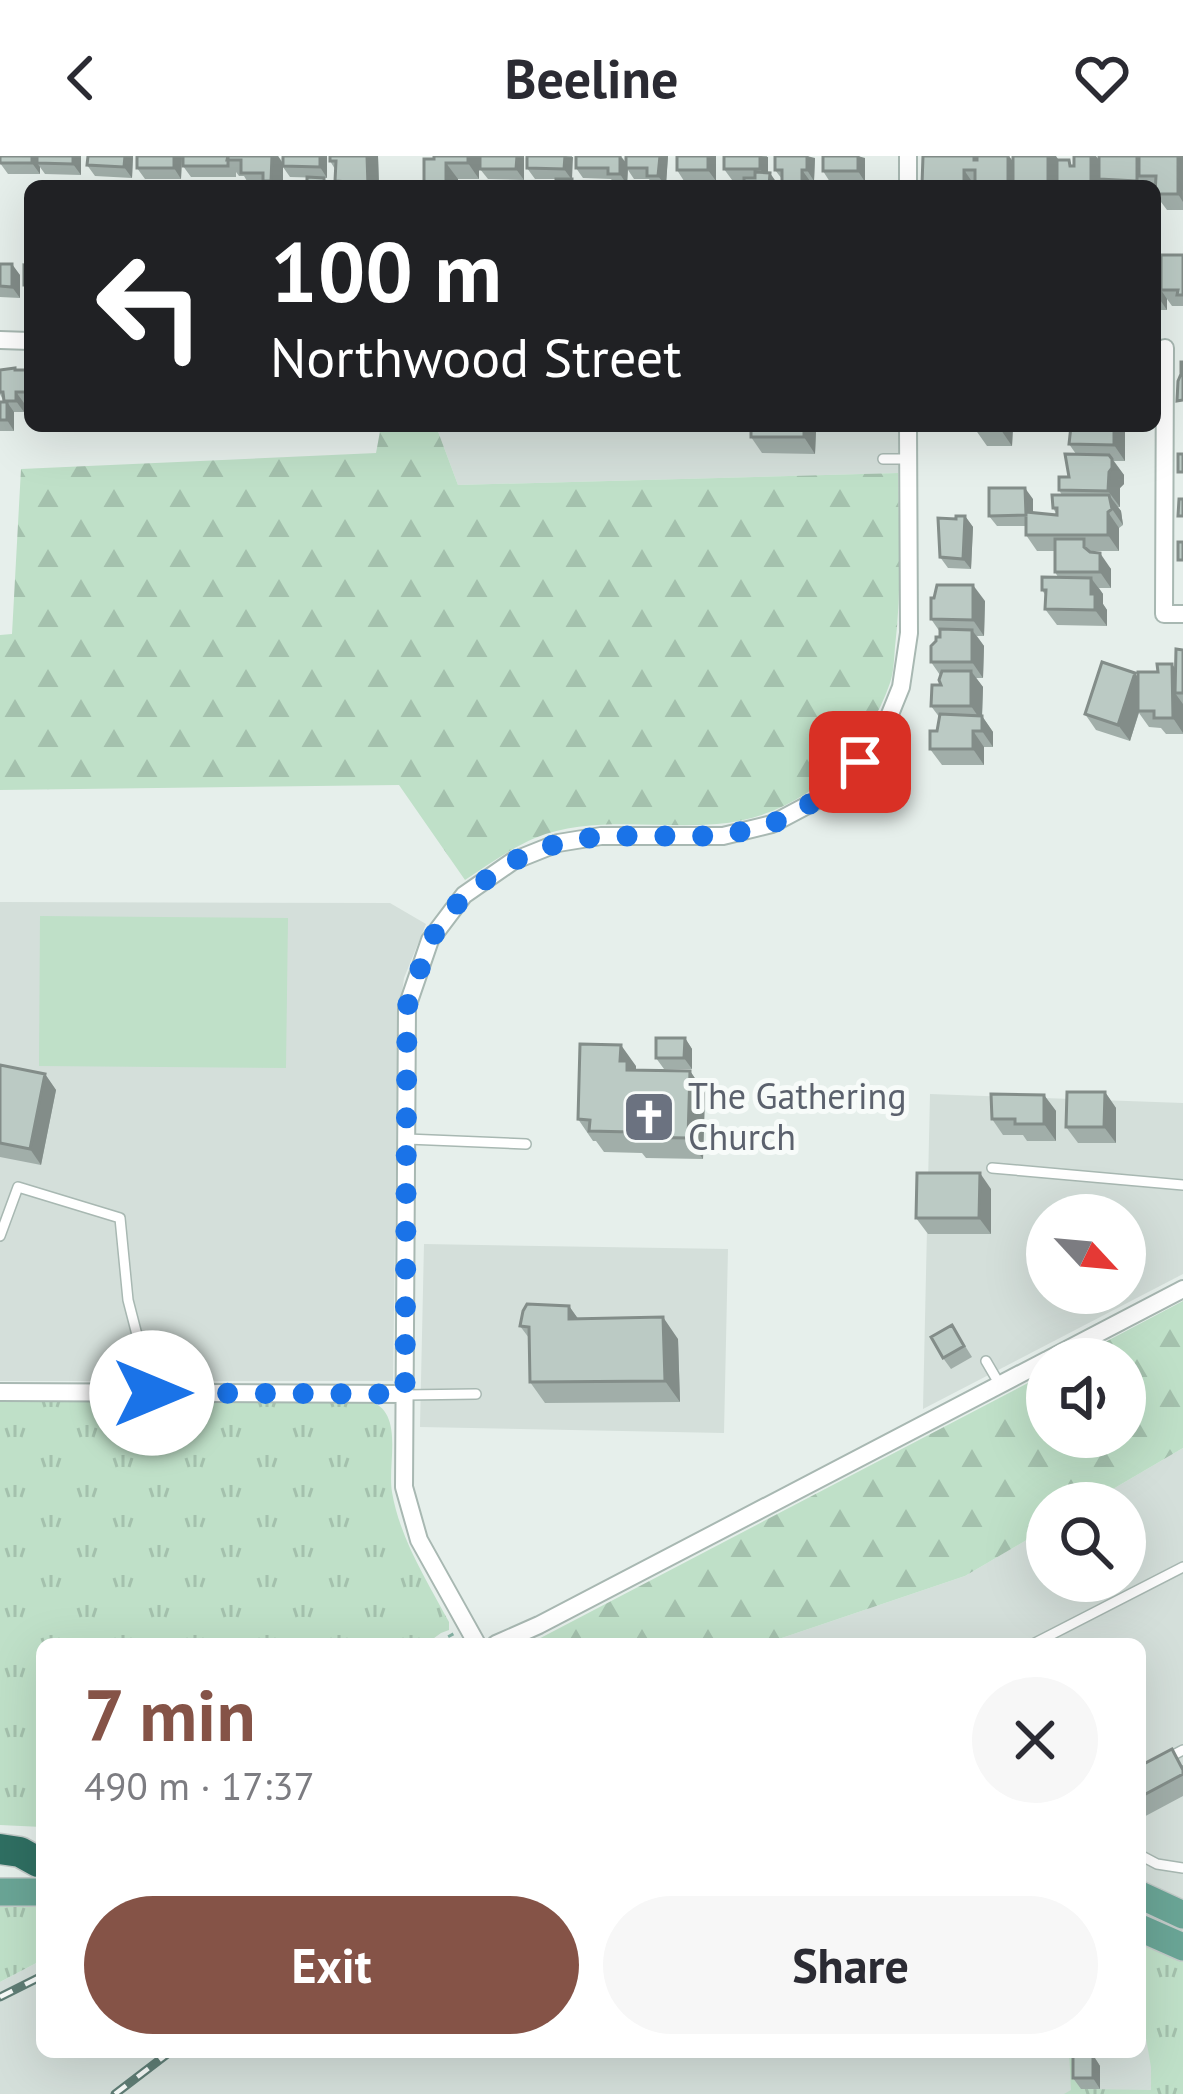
<!DOCTYPE html>
<meta charset="utf-8">
<style>
:root{--surface:#fff;--page:#f7f7f7;--text:#2b2b33;--muted:#7c7c81;--accent:#855347}
body{margin:0;font-family:"PT Sans",sans-serif;background:var(--page);color:var(--text);height:100vh;display:flex;flex-direction:column;font-size:45px;white-space:nowrap}
*{box-sizing:border-box;margin:0}
p{font-size:39px;color:var(--muted)}
.icon{flex:none;width:66px;height:66px;fill:none;stroke:currentColor;stroke-width:2;stroke-linecap:round;stroke-linejoin:round}
.map{position:relative;flex:1;overflow:hidden}
.side{position:absolute;left:36px;top:1482px;width:1110px;height:420px;display:flex;flex-direction:column;background:var(--surface);border-radius:18px;box-shadow:0 12px 48px #0002}
.side>*{flex:none}
.banner{position:absolute;left:24px;top:24px;width:1137px;height:252px;border-radius:18px;box-shadow:0 12px 48px #0002;background:#202124;color:#fff;overflow:hidden}
.needle{width:78px;rotate:116deg}
.controls{position:absolute;left:1026px;top:1038px;display:grid;gap:24px}
.controls a{display:grid;place-items:center;width:120px;height:120px;border-radius:50%;background:var(--surface);box-shadow:0 12px 48px #0002;font-size:60px}
.pin{position:absolute;display:grid;place-items:center;width:102px;height:102px;color:#fff;margin:-51px;border-radius:24px;box-shadow:0 6px 18px #0006}
.me{position:absolute;width:132px;margin:-66px;rotate:90deg;stroke-linejoin:round;filter:drop-shadow(0 0 9px #0008)}
.turn{display:flex;align-items:center;gap:42px;height:252px;padding:0 48px;font-size:54px}
.turn .icon{width:156px;height:156px;stroke-width:2.5}
.turn b{display:block;font-size:84px;line-height:102px}
.round{display:grid;place-items:center;flex:none;width:126px;height:126px;border-radius:63px;background:var(--page)}
.head{display:flex;align-items:center;justify-content:space-between;height:204px;padding:0 48px}
h1{font-size:72px;font-weight:700;line-height:90px;color:var(--accent)}
.button{display:flex;gap:24px;margin-top:auto;padding:24px 48px}
.button a{flex:1;height:138px;border-radius:72px;background:var(--accent);color:#fff;font-size:48px;font-weight:700;line-height:138px;text-align:center}
.button a+a{background:var(--page);color:var(--text)}
header{display:flex;justify-content:space-between;align-items:center;height:156px;padding:0 48px;background:var(--surface);font-size:54px;font-weight:700}
.map>svg:first-child{display:block}
.built{fill:#d4dfda;fill-rule:evenodd}
.grass{fill:url(#grass-tufts)}
.forest{fill:url(#forest-firs)}
.pitch{fill:#bfe0c8}
.lines{fill:none;stroke-linecap:round;stroke-linejoin:round}
.service-casing{stroke:#a8b8b2;stroke-width:12}
.minor-casing{stroke:#a8b8b2;stroke-width:20}
.primary-casing{stroke:#c2cac8;stroke-width:30}
.motorway-casing{stroke:#c2cac8;stroke-width:33}
.path{stroke:#86b3a5;stroke-width:3;stroke-dasharray:6 9;stroke-linecap:butt}
.service{stroke:#fff;stroke-width:9}
.minor{stroke:#fff;stroke-width:16}
.primary{stroke:#6aa596;stroke-width:27}
.motorway{stroke:#2f6f62;stroke-width:30}
.rail-casing{stroke:#5f7d75;stroke-width:9}
.rail{stroke:#f7fbf9;stroke-width:4.5;stroke-dasharray:14;stroke-linecap:butt}
.wall{fill:#a1aea9}
.shaded-wall{fill:#838d89}
.building{fill:#bbcac4;stroke:#838d89;stroke-width:3}
.route{stroke:#1a73e8;stroke-width:21;stroke-dasharray:0 37.8}
.labels{text-anchor:middle;stroke-width:10;stroke-linejoin:round;paint-order:stroke}
.worship-label{font-size:36px;fill:#5b616d;stroke:#f7fbf9;text-anchor:start}
</style>
<header><svg class="icon" aria-label="back" viewBox="0 0 24 24"><path d="M15 5l-7 7 7 7"/></svg>Beeline<svg class="icon" aria-label="heart" viewBox="0 0 24 24"><path d="M12 20l-8-8c-3-5 5-10 8-4 3-6 11-1 8 4z"/></svg></header>
<div class="map">
<svg width="1183" height="1938" viewBox="0 0 1183 1938">
<defs>
<pattern id="grass-tufts" width="24" height="20" patternUnits="userSpaceOnUse" patternTransform="scale(3)"><rect width="24" height="20" fill="#bfe0c8"/><path d="M3 7l-1-3M5 7V3M7 7l1-3M15 17l-1-3M17 17v-4M19 17l1-3" fill="none" stroke="#a4c1ad"/></pattern>
<pattern id="forest-firs" width="22" height="20" patternUnits="userSpaceOnUse" patternTransform="scale(3)"><rect width="22" height="20" fill="#bfe0c8"/><path d="M5 1l3.5 6h-7zM16 11l3.5 6h-7z" fill="#a4c1ad"/></pattern>
</defs>
<rect width="100%" height="100%" fill="#e6efeb"/>
<path class="built" d="M436 270H898V317L458 329Z
M0 746 390 747 426 768 404 822 398 867 393 1225H0Z
M930 938 1183 947V1118L923 1253ZM1047 1059H1125V1137H1047Z
M424 1088 728 1093 724 1277 420 1271Z
M1183 1292V1748L1140 1729V1488H764L965 1420 1047 1372V1425H1125V1347H1089Z
M1140 1786 1183 1806V1938H0V1826L42 1804V1896H1140Z"/>
<path class="grass" d="M0 1243 366 1244C406 1253 387 1306 392 1336 400 1383 427 1425 449 1466V1474L441 1477 426 1488H42V1671L0 1669Z
M0 1746 42 1747V1804L0 1826Z
M1142 1787 1183 1806V1938H1064L1071 1934 1069 1896H1090L1092 1910 1082 1933 1151 1934V1911L1140 1848V1788Z"/>
<path class="forest" d="M381 270H436L458 329 898 317C899 375 902 433 895 491 894 502 894 516 890 527 863 604 800 661 717 668 658 673 591 659 535 682 511 692 487 710 465 724L399 629 0 634V479L12 478 21 313 376 297Z
M1183 1145V1292L1089 1347H1047V1372L965 1420 764 1488H529L1047 1217V1281H1125V1203H1073Z"/>
<path class="pitch" d="M40 760 288 762 286 912 39 910Z"/>
<g class="lines">
<g class="service-casing">
<path id="service" d="M883 303H908
M407 983 526 988
M992 1012 1183 1029
M0 1080 18 1031 120 1062 128 1144 152 1237
M986 1205 1000 1229
M405 1239 476 1238
M1033 1488 1183 1411
M1166 1603 1183 1594
M1140 1699 1157 1708 1183 1712"/>
</g>
<g class="minor-casing">
<path id="minor" d="M908 30V0
M0 184 30 185
M1165 192 1164 458H1183
M1049 1203 1183 1133
M0 1236 405 1238
M477 1488 419 1384 404 1331 407 851 430 784 464 739 513 705 558 687 601 680H723L772 668 821 642 859 606 884 573 901 531 909 477 908 270
M496 1488 539 1469 1047 1204"/>
</g>
<g class="primary-casing">
<path id="primary" d="M0 1736H42
M1140 1739 1183 1759
M1140 1772 1183 1791"/>
</g>
<g class="motorway-casing">
<path id="motorway" d="M0 1693 20 1696 38 1706"/>
</g>
<path class="path" d="M435 1488 455 1477"/>
<use href="#service" class="service"/>
<use href="#minor" class="minor"/>
<use href="#primary" class="primary"/>
<use href="#motorway" class="motorway"/>
<g class="rail-casing">
<path id="rail" d="M0 1841 42 1820
M115 1938 170 1896"/>
</g>
<use href="#rail" class="rail"/>
</g>
<path class="wall" d="M0 0H81V19L45 18 40 11V18H8L0 7Z
M133 0 132 22 95 20 87 9Z
M182 0 181 23H145L137 12Z
M183 0H278L283 7V0H327V22L290 21 283 11V30H250L244 20H239L236 16V21H191L183 10Z
M330 0H378L379 30H339L335 25V13L330 5Z
M434 0H479V23H458V30H424Z
M524 0V24L488 23 480 13Z
M527 0H572V23H535L527 12Z
M576 0H621L626 7 668 0 666 26 674 30H653L649 23H634L628 14 627 29H615L611 23 583 22 576 12Z
M716 0V25H684L677 14Z
M724 0H767L768 17 777 30H744V24H732L724 13Z
M923 0 1013 6 1058 4 1074 10 1099 4 1183 0V54H1167L1155 38V30H1104L1099 23V7L1098 30H923Z
M815 2 814 25H810L809 28 820 30H782V23L775 14Z
M865 2V26H830L823 15Z
M1155 99 1161 106 1183 99V150H1172L1167 143V154H1155Z
M0 108 20 119V142L0 141Z
M0 214H30V247H24V256H14V275H0V246H4L0 238Z
M36 270H57V276H40Z
M1013 270 1012 290H987L975 273Z
M1071 270H1123L1125 274V305H1114L1124 319V328L1120 332V351H1118L1121 355 1123 369 1119 372V395H1093L1111 413V432H1099L1103 438V448L1107 454V470L1057 469 1045 453 1046 440 1042 434 1058 421 1055 416V395H1037L1026 379V370H997L989 360 1033 343V357L1057 359 1053 352 1062 339 1059 334 1069 321 1076 298 1069 288Z
M816 275 815 298 762 297 751 281Z
M965 360 973 371 971 413 948 412 940 401 956 363Z
M985 445 984 480H977L984 490 983 522H976L983 531 982 560 993 576V591H984V609H942L930 593 940 562 931 550 941 529 940 519 931 506 940 476 931 463Z
M1183 494V578H1166L1161 572 1149 571 1139 557 1130 585 1096 574 1085 558 1138 521 1176 513Z
M685 882 692 893V913H664L656 902Z
M0 909 45 918 56 934 41 1009 0 1001Z
M636 910V914L690 915 705 937 703 1003 646 1002 642 997 604 996 596 985H593L578 963Z
M1105 936 1116 952V987H1078L1066 971Z
M1044 939 1056 955V985H1027L1023 979H1003L992 963Z
M991 1033V1078H928L916 1062Z
M569 1150 578 1163 678 1183 680 1246 545 1247 530 1226 529 1182 520 1170Z
M952 1169 972 1201 951 1213 943 1202Z
M1183 1609V1640L1140 1663V1610Z
M1093 1899 1100 1910V1933H1081L1073 1922Z"/>
<path class="shaded-wall" d="M32 0H40L37 7 40 11V18L32 7Z
M73 0H81V19L73 8Z
M125 0H133L132 22 124 11Z
M174 0H182L181 23 174 12Z
M270 0H278L283 8V30H275L271 25Z
M320 0H327V22L320 11Z
M367 0H378L379 30H368Z
M468 0H479V23L468 7Z
M517 0H524V24L516 13Z
M565 0 573 1 572 23 577 30H572V24L564 13Z
M620 0 628 9 627 29 620 18Z
M660 0H668L666 30 658 20Z
M708 0H716V25L708 14Z
M760 0 768 1V24L760 13Z
M807 0 815 2 814 25 807 14Z
M858 0 865 2V26L858 15Z
M1003 0H1009L1019 14 1013 28 1014 30H1008Z
M1048 0H1056L1060 6V30L1048 29Z
M1091 0H1096L1099 4 1098 30H1091Z
M1178 0H1182L1183 46 1178 38Z
M446 7 458 23V30H446Z
M802 14 810 25 809 30H802Z
M964 14 975 30H964Z
M770 17 777 27V30H769Z
M1156 99 1167 115 1161 134 1167 143V154L1156 138Z
M12 108 20 119V142L12 131Z
M16 236 24 247V256L16 245Z
M7 246 14 256V275L7 264Z
M804 270H812L816 275 815 298 804 281Z
M1001 270H1013L1012 290 1001 274Z
M1114 270H1123L1125 274V305L1114 289Z
M1112 303 1124 319V328L1120 332V351L1108 335 1109 316Z
M1025 332 1033 343V370L1026 359Z
M1109 339 1121 355 1123 369 1112 353Z
M1108 356 1119 372V395L1108 379Z
M965 360 973 371 971 413 963 403Z
M1100 397 1111 413V432L1100 416Z
M1091 422 1103 438V448L1107 454V470L1095 454 1091 438Z
M973 429 985 445 984 480 973 464Z
M972 474 984 490 983 522 972 506Z
M1172 508 1183 523 1175 537 1183 548V577L1173 562Z
M971 515 983 531 982 560 993 576V591L982 575V566L971 550Z
M1135 517 1146 533 1130 585 1118 569Z
M973 575 984 591V609L973 593Z
M685 882 692 893V913L684 902Z
M621 889 636 910V918L641 935 620 905Z
M690 915 705 937 703 1003 688 982Z
M45 918 56 934 41 1009 30 993Z
M1105 936 1116 952V987L1104 971Z
M1044 939 1056 955V985L1044 968Z
M980 1017 991 1033V1078L979 1062Z
M569 1150 584 1171 569 1163Z
M663 1161 678 1183 680 1246 665 1225Z
M1093 1899 1100 1910V1933L1093 1922Z"/>
<path class="building" d="M0 0H32V7H0Z
M37 0H73V8L37 7Z
M88 0H125L124 11 87 9Z
M137 0H174V12H137Z
M183 0H228V10H183Z
M228 0H272L271 25H263V17H241V4H227Z
M283 0H320V11L283 10Z
M330 0H367L368 30H348V26L335 25 336 5H330Z
M434 0H468V7H446V30H424V3H434Z
M480 0H517L516 13H480Z
M527 0H565L564 13 527 12Z
M576 0H620V18H608V12H576Z
M626 0H660L658 20H647V12H626Z
M677 0H708V14H677Z
M724 0H760V13H724Z
M775 0H807V14H802V30L782 29V14H775Z
M823 0H858V15H823Z
M923 0H974V4H977V0H1008V30H975V14H964V30L922 29Z
M1013 0H1048V29L1013 28Z
M1074 0H1091V30H1057V4H1069L1070 10H1074Z
M1099 0H1137V25L1099 23Z
M1139 0H1178V38H1155L1156 20H1139Z
M1182 0H1183V33H1181Z
M755 16 770 17 769 30H744V22H755Z
M307 21 324 22V30H307Z
M556 23H572V30H556Z
M655 26H671V30H655Z
M1161 99H1183V139H1177L1178 134H1161Z
M0 108H12V131L0 130Z
M24 109 30 110V129H24Z
M1181 206H1183V244L1177 245 1178 225 1181 218Z
M15 212V214H30V236H16V245H4L3 236H0V214Z
M0 246H7V264H0Z
M751 270H804V281H751Z
M975 270H1001V274L975 273Z
M1071 270H1114V289L1069 288Z
M1065 298 1109 299 1112 303V312L1109 316 1108 335 1059 334V321H1069Z
M1178 298H1183V316H1178Z
M989 332H1025L1026 359 989 360Z
M1052 339H1109L1112 353 1108 356V379H1026V356L1057 359V352H1053Z
M1179 343H1183V360H1178Z
M956 360H965L963 403 940 401 938 362 956 363Z
M1055 383H1084V391L1090 396 1100 397V416H1055Z
M1178 386H1183V404H1178Z
M1042 421 1091 422V438H1095V454L1045 453 1046 434H1042Z
M937 429H973V464L931 463V442H934Z
M940 473 972 474V506H931V490L936 485V481H940Z
M1176 493 1183 494V537H1175Z
M1102 506 1135 517 1118 569 1085 558Z
M1157 508H1172L1173 562H1154V555H1138V516H1158Z
M942 515H971V550H931L932 529H941L939 524Z
M940 558 982 560V575H973V593H930V575H937Z
M656 882H685L684 902H656Z
M580 888 621 889 620 905H627V914L690 915 688 982 631 981V976L589 975 590 964 578 963Z
M0 909 45 918 30 993 0 987Z
M1067 936H1105L1104 971H1066Z
M991 938 1044 939V968H1015V963H992Z
M917 1017H980L979 1062H916Z
M527 1148 569 1150V1163L663 1161 665 1225 530 1226 529 1171 520 1170 523 1155Z
M952 1169 964 1190 943 1202 931 1181Z
M1172 1593 1183 1614V1618L1140 1641V1610Z
M1073 1899H1093V1922H1073Z"/>
<g class="lines">
<path class="route" d="M152 1237 405 1238 407 851 430 784 464 739 513 705 558 687 601 680H723L772 668 821 642 860 606"/>
</g>
<defs>
<g id="church-square" transform="scale(2.7)"><rect x="-9" y="-9" width="18" height="18" rx="4" fill="#6b7280" stroke="#f7fbf9"/><path d="M-1.2-6h2.4v3.5h3.3v2.4h-3.3V6h-2.4V-.1h-3.3v-2.4h3.3Z" fill="#fff"/></g>
</defs>
<g fill-rule="evenodd">
<use href="#church-square" x="649" y="961"/>
</g>
<g class="labels">
<g class="worship-label">
<text x="688" y="953">The Gathering<tspan x="688" dy="41">Church</tspan></text>
</g>
</g>
</svg>
<div class="controls">
<a><svg class="needle" viewBox="-14 -14 28 28"><path d="M0-13l5 13h-10z" fill="#e53935"/><path d="M0 13l5-13h-10z" fill="#7c7c81"/></svg></a>
<a><svg class="icon" aria-label="sound" viewBox="0 0 24 24"><path d="M4 9h4l5-4v14l-5-4H4zM17 9q2 3 0 6"/></svg></a>
<a><svg class="icon" aria-label="search" viewBox="0 0 24 24"><circle cx="10" cy="10" r="6"/><path d="M15 15l6 6"/></svg></a>
</div>
<div class="pin" style="left:860px;top:606px;background:#d93025"><svg class="icon" aria-label="arrive" viewBox="0 0 24 24"><path d="M6 21V4h12l-3 4 3 4H6"/></svg></div>
<svg class="me" style="left:152px;top:1237px" viewBox="-20 -20 40 40"><circle r="19" fill="#fff"/><path d="M0-13L10 11 0 6-10 11z" fill="#1a73e8"/></svg>
<div class="banner">
<div class="turn"><svg class="icon" aria-label="left" viewBox="0 0 24 24"><path d="M17 20v-9H6M10 6l-5 5 5 5"/></svg><div><b>100 m</b>Northwood Street</div></div>
</div>
<section class="side">
<div class="head"><div><h1>7 min</h1><p>490 m · 17:37</p></div><a class="round"><svg class="icon" aria-label="close" viewBox="0 0 24 24"><path d="M6 6l12 12M18 6L6 18"/></svg></a></div>
<div class="button"><a>Exit</a><a>Share</a></div>
</section>
</div>
